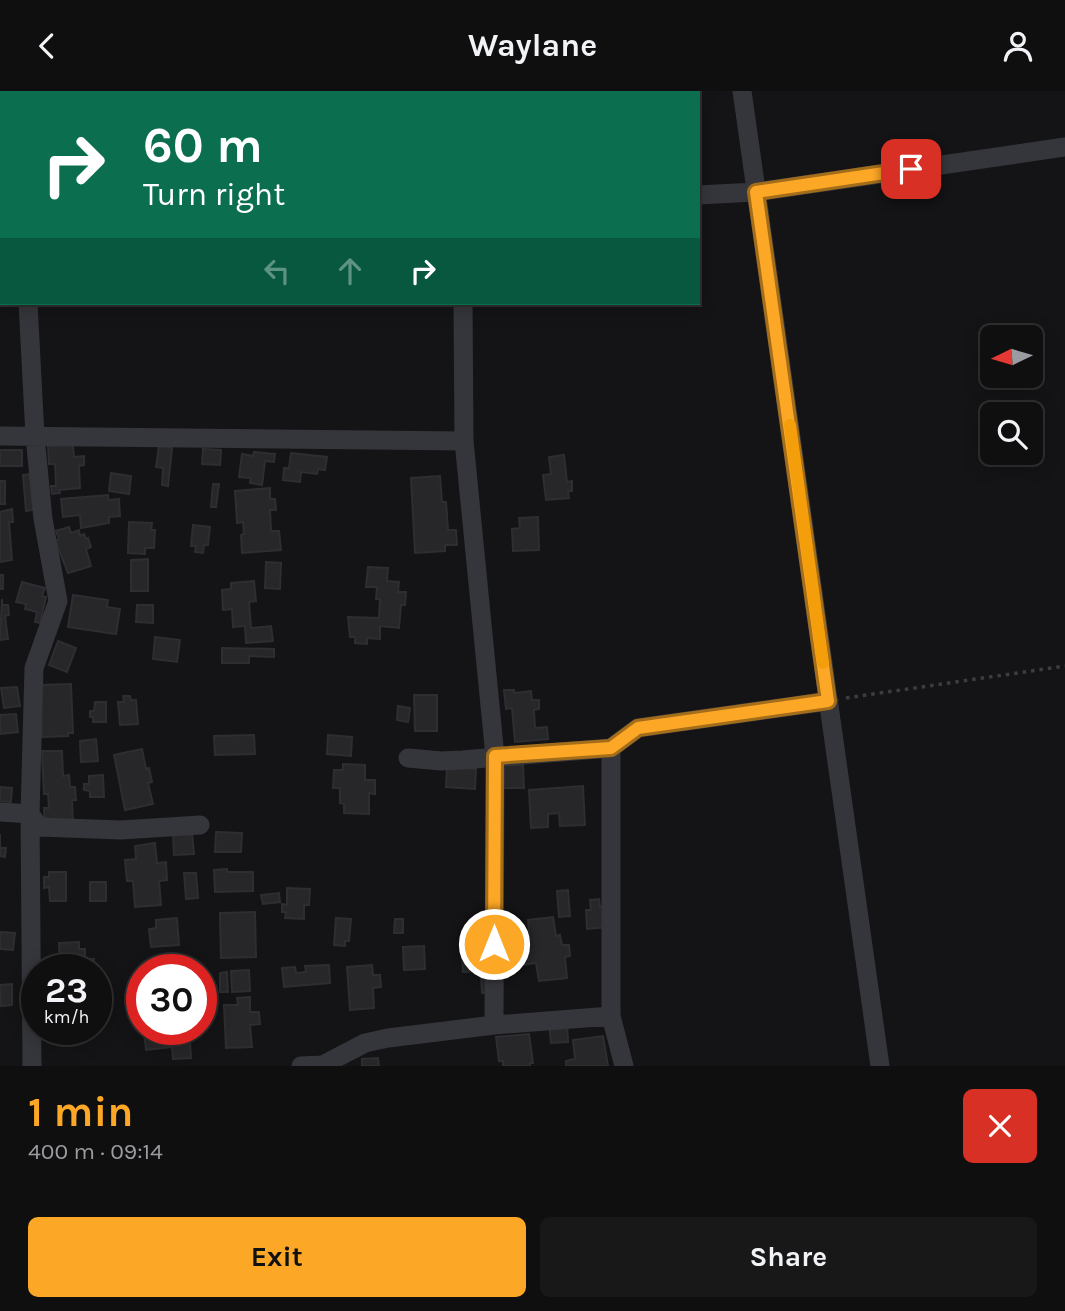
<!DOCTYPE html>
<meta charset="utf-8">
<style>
:root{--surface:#0f0f10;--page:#181819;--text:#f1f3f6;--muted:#9b9c9f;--line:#2f2f30;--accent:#fca726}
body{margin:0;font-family:Karla,sans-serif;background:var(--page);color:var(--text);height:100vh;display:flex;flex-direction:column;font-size:26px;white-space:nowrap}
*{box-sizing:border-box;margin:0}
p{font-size:23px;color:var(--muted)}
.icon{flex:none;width:38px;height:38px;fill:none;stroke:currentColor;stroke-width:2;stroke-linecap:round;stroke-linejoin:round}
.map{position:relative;height:975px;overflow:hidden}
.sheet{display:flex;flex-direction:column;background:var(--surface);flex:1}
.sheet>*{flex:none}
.banner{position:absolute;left:0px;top:0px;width:700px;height:214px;box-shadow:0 4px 18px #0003,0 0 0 2px var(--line);background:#0b6e4f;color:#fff;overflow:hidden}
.needle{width:46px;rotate:265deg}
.fabs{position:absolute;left:980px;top:234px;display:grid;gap:14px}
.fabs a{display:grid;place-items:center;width:63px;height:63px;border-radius:10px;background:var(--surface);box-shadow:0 4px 18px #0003,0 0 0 2px var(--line);font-size:35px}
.speed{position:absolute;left:21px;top:863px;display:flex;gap:14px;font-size:35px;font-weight:700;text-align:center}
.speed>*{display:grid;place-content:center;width:91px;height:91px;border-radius:50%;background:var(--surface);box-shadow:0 4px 18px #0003,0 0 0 2px var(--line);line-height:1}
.speed small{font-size:18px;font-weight:400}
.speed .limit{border:10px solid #d22;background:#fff;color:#111}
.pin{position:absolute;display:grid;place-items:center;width:60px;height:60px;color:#fff;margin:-30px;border-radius:14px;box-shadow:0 4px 10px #0006}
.me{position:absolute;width:77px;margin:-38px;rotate:0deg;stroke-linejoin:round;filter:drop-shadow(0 0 5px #0008)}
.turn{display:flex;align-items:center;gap:24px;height:147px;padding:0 28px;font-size:32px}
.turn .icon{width:91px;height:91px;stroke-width:2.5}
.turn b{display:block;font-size:49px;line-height:60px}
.lanes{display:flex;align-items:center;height:66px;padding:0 28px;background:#0003;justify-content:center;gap:35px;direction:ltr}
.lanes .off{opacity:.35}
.round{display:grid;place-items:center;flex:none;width:74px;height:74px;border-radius:10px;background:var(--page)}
.headline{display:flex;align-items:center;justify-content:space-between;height:119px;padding:0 28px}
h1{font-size:42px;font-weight:700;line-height:52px;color:var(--accent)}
.primary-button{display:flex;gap:14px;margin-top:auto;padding:14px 28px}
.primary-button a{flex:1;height:80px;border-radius:10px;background:var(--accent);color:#111;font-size:28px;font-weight:700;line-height:80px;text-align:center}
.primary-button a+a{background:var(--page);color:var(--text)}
header{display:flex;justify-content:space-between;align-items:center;height:91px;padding:0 28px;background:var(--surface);font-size:32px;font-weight:700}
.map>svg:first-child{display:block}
.building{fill:#27272a;stroke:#2e2e32;stroke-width:2}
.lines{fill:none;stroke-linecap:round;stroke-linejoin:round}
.path{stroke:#3b3d42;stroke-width:3.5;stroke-dasharray:3.5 5;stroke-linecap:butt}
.street{stroke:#35363b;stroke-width:19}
.route-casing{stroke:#a46d19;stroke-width:18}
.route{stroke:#fca726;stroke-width:12}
.slow{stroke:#f59e0b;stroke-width:12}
</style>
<header><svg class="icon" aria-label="back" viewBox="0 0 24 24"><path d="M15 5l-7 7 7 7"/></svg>Waylane<svg class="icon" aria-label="person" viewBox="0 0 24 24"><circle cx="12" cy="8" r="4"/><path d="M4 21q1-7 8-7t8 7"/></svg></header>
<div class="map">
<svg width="1065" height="975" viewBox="0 0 1065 975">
<rect width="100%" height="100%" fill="#141416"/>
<path class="building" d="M73 354 74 366 84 365V374L79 375 80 397 59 399 60 402 52 403 51 395H56L55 373H49L48 355Z
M159 355 172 357 168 395 162 394 163 377 156 376Z
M203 358 221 359 220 374 202 373Z
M0 359H22V375H0Z
M254 361 275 363 274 371 265 370 262 394 250 392 251 387 239 386 242 363 253 365Z
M291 362 327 366 325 379 318 378 317 383 301 381 300 391 283 389 284 377H289Z
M564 364 567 391 572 390V400H568L569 407 546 409 543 384 551 383 549 366Z
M111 382 131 385 129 403 109 400Z
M30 383 33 419 26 420 23 384Z
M440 385 442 411H446L448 439H456L457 454H445V460L415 462 411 387Z
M0 390H5V413H0Z
M213 393H219L216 416H211Z
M270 397V408H275L276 419H270L271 440H279L281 459 242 462 241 444 244 443 243 431 237 432 235 400Z
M108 404V409L119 408 120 425 109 426V432L81 437 80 424 63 426 61 408Z
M12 418 13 431H9L12 469 0 471V421Z
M538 426 539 459 513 460 512 438 520 437 519 427Z
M129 431 152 432 151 439H155L154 457H145V463L128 462Z
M193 434 210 436 208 454H204L203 462 195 461 196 455H191Z
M69 436 71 442 79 439 80 445 84 443 86 448 88 447 91 456 86 458 91 475 68 482 55 449 59 448 56 440Z
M148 468V500H131V469Z
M266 471 281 472 280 498 265 497Z
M368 476 388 477 387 490 399 491 398 501H406L405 514H401L399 537 380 535V548L367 547V553L355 552V546H350L348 526 379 527 380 508H376L377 496H366Z
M0 484H3V498H0Z
M254 490 256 510 249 511 251 537 271 535 273 550 246 552 245 535 233 536 232 518 223 519 222 499 231 498V492Z
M22 491 45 497 42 505 46 506 40 532 35 531 37 521 25 518 26 513 16 511Z
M73 504 108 509 107 516 120 518 116 543 68 536Z
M2 508V514H8L9 524 5 525 8 548 0 549Z
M137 514H153V532L136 531Z
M155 546 180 549 177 571 153 568Z
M58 550 76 557 67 581 49 574Z
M222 557 274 558V566L249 565V572H222Z
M71 593 73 642H68V645L42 646 40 594Z
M17 596 20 615 4 617 1 597Z
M504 599H514V602L531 600 532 609H539V618L534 619 535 637 547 636 548 648 515 651 512 617 506 618Z
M414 604H437V640H415Z
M123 605H130L131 609H136L138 633 120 634 118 611H124Z
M95 611H106V631H93V626H90V620H94Z
M398 615 410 617 408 631 397 629Z
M16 623 18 641 0 643V624Z
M254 644 255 663 215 664 214 645Z
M328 644 352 646 351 665 327 663Z
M96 648 98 670 81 671 80 650Z
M142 658 146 678 149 677 152 691 148 692 153 713 125 719 114 664Z
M42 660H62L63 685 69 684 70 696H75L76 709H72L73 732 45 733 44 717H49L48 703H44Z
M343 673 365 674V689H375V703L369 702V723L344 722V713L340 712V697H333L334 679H343Z
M504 674H523L524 697H504Z
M447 676 476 678 475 698 446 696Z
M103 684 104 706H90V700L84 699V693H89V685Z
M583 695 585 734 560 735 559 722 548 723V736L531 737 529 699Z
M0 696 12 697 11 711 0 710Z
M216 741 242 742 241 761H215Z
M192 742 194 763 174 764 173 743Z
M0 743V757H6L5 766 0 765Z
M155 752 157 772 166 771 167 789 159 790 161 814 135 816 133 790H127L125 769 136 768 135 755Z
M227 778V781H253V800L215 801 214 779Z
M49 781H66V810H50L49 796 44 797V786H49Z
M184 782H196L198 807 186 808Z
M90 791H106V810H90Z
M287 797 310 798 309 814H304V828L285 827 286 821H282V813L287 814Z
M568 799 570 825 559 826 557 800Z
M279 802 280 811 263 813 261 804Z
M599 808 600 816 605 815 607 836 587 838 586 819H591L590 809Z
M255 821 256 866 221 867 220 822Z
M553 826 556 845 560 844 562 854H569L570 865 565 866 567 887 539 890 536 872 521 874 518 844 529 843 528 829Z
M177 827 179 854 151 856 149 838 156 837V829Z
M336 827 351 828 349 850H345V855L334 854Z
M395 828H403V842H394Z
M0 841 15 842 13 859 0 858Z
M79 851V858H85V868H94V878H60L59 852Z
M424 855 425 878 404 879 403 856Z
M462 862H480V880L463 881Z
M162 874 163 878H143V876Z
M329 874 330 892 284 896 282 877 295 876 296 882 306 881 305 875Z
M372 874 373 884H380L381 896 373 897 374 917 350 919 347 876Z
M249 879 250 900 232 901 231 880Z
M227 881 228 901H220V882Z
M488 883 489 901 482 902 481 884Z
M12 893V914L0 915V894Z
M250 906V921H259L260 933 250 934 252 956 226 957 224 914H238L237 907Z
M567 931 568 951 551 952 549 932Z
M149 938H176L177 943 173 944 174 953 190 951 191 967 173 968 172 956 146 959 144 941 149 940Z
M529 943 533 972H530V975H503V970H499L496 946Z
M603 945 608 975H566V970L575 968 573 949Z
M378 967 379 975H362V968Z"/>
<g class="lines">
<path class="path" d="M612 2V0
M846 607 1065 575"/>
<path class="street" d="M16 0V2
M742 0 880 975
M698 104 756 101 1065 56
M28 212 35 345 43 428 58 510 34 577 30 723 32 975
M463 212 464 350 495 665 494 934
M0 345 464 350
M611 657V925L624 975
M408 667 441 670 462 669 611 657 638 637 829 610
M0 721 30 723
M30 723 39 736 121 739 200 734
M301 975 323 974 365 952 388 947 494 934 611 925"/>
</g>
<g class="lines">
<g class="route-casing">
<path id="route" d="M494 853 495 665 611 657 638 637 828 610 756 101 911 78"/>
</g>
<use href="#route" class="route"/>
<path class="slow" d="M790 334 823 572"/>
</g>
</svg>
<div class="fabs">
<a><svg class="needle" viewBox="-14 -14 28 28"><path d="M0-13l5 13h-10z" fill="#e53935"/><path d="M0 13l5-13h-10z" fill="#9b9c9f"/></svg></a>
<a><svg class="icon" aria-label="search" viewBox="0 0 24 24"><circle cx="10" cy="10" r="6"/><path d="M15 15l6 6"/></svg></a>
</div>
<div class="speed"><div>23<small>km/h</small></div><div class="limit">30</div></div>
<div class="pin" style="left:911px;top:78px;background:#d93025"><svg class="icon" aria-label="arrive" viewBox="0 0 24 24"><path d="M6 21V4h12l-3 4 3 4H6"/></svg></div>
<svg class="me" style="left:494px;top:853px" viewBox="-20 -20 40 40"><circle r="17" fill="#fca726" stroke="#fff" stroke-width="3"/><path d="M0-11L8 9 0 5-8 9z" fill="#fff"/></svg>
<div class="banner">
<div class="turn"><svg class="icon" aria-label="right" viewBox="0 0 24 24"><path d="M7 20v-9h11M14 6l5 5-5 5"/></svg><div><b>60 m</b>Turn right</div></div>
<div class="lanes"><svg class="icon off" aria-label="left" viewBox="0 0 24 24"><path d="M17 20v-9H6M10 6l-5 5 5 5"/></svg><svg class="icon off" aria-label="ahead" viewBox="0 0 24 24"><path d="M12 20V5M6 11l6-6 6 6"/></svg><svg class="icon" aria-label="right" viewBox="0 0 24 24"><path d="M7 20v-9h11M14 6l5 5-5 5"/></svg></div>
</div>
</div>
<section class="sheet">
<div class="headline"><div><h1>1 min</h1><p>400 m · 09:14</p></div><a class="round" style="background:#d93025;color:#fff"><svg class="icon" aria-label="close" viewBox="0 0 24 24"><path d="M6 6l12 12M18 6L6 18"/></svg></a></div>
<div class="primary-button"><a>Exit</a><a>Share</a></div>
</section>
